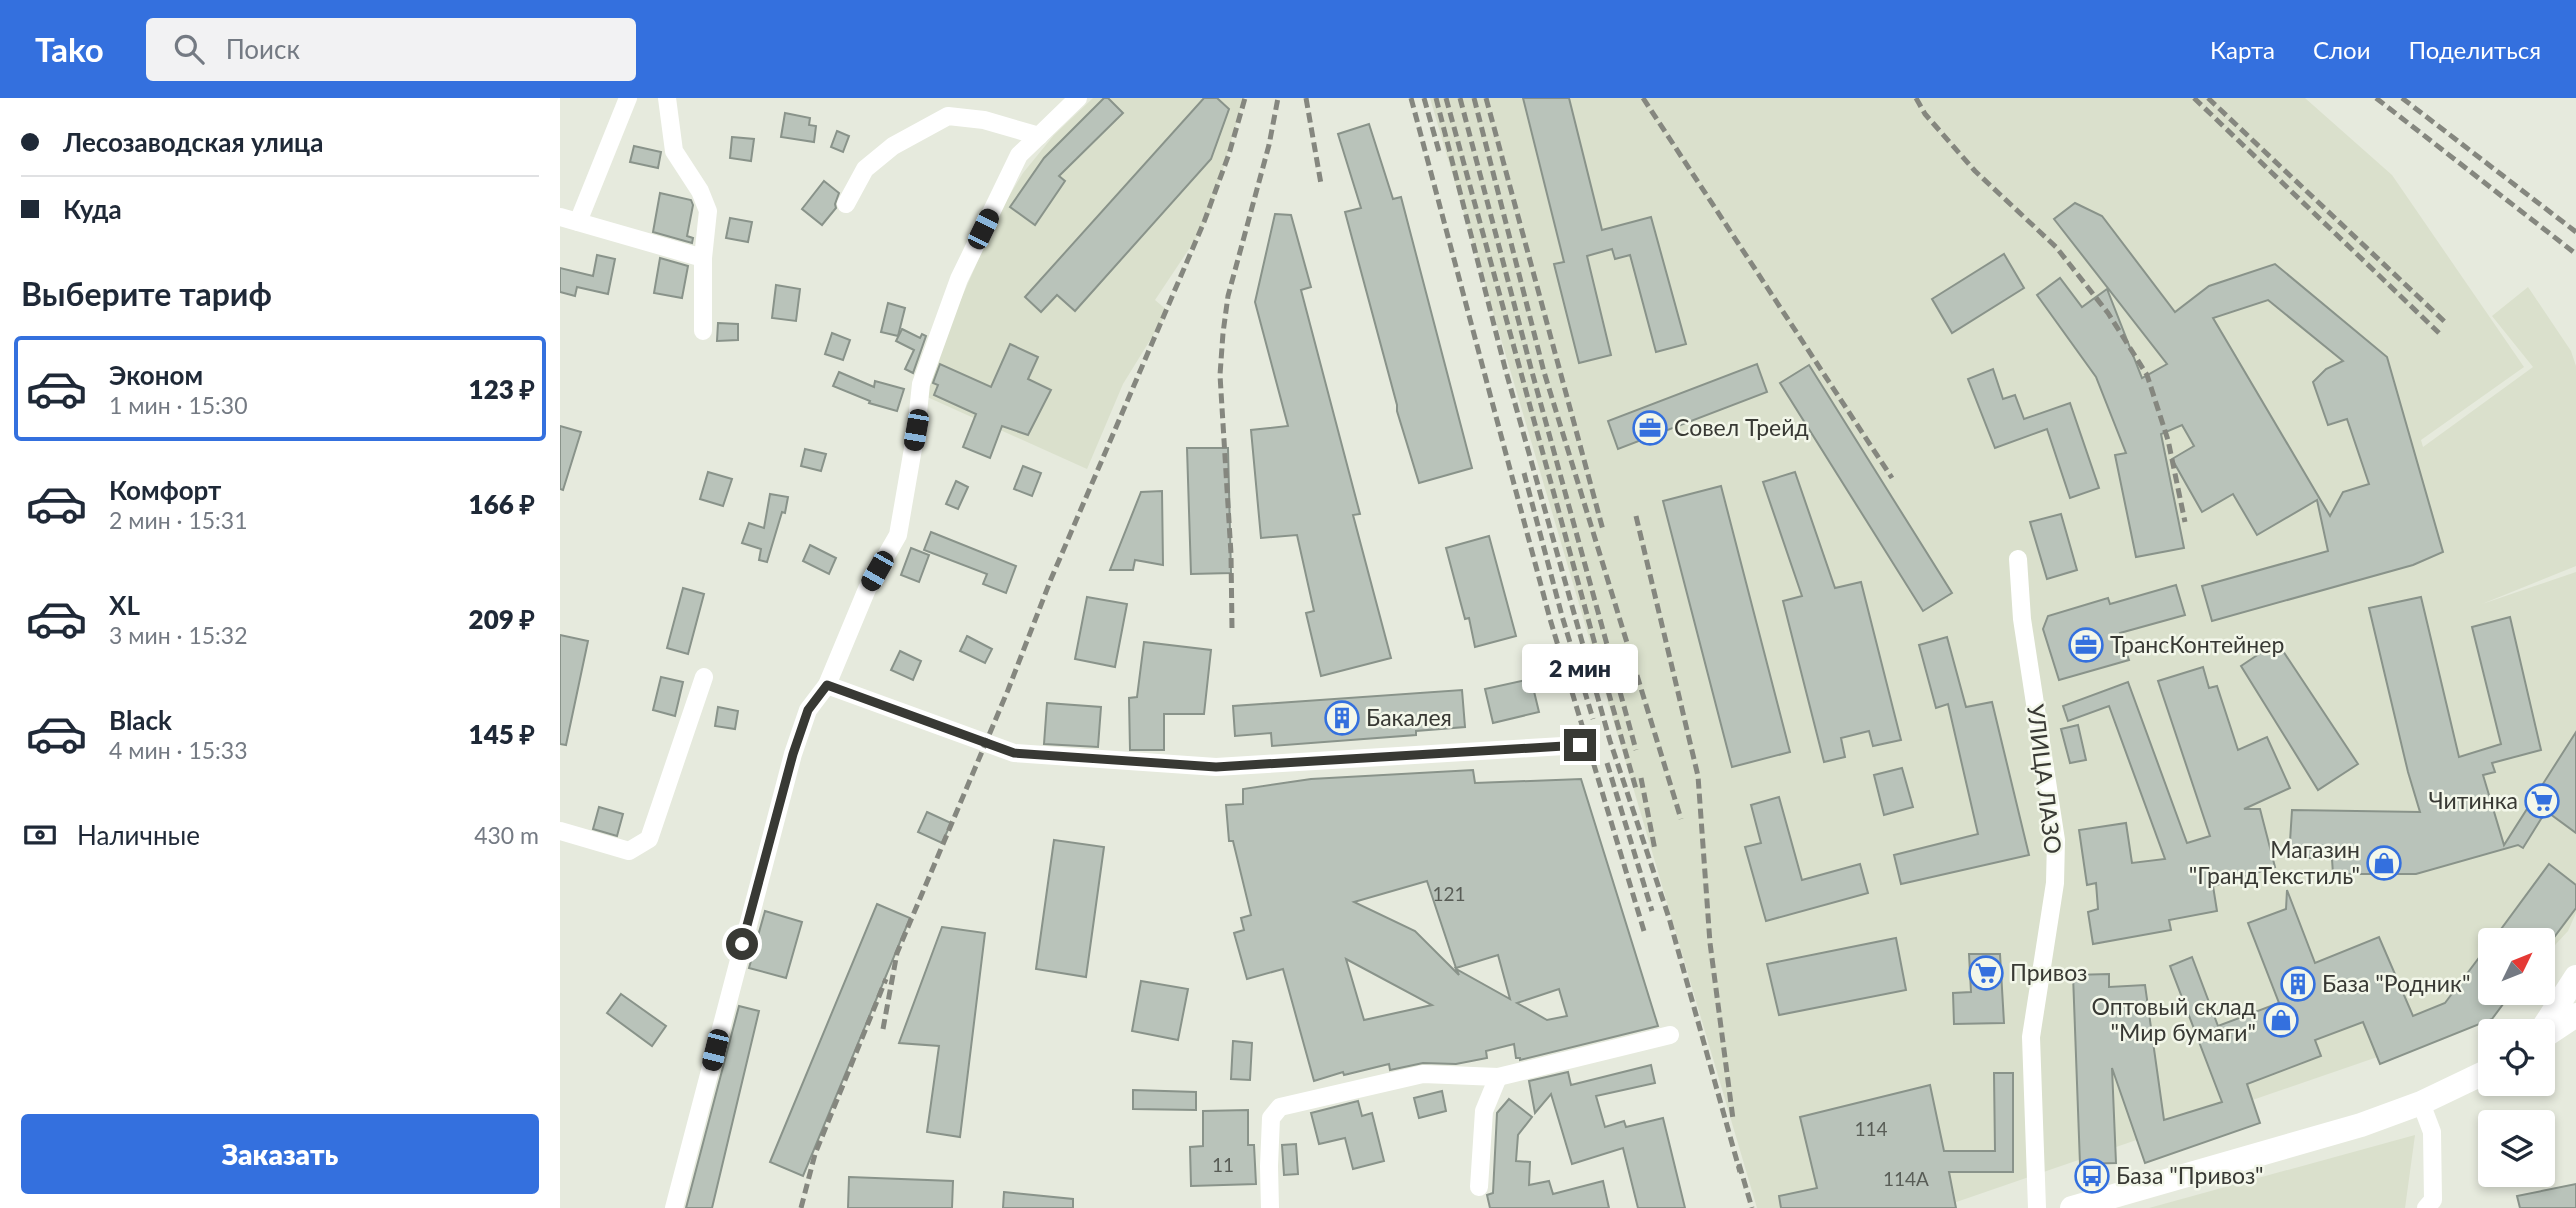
<!DOCTYPE html>
<html lang="ru">
<meta charset="utf-8">
<style>
:root{--surface:#fff;--page:#f2f2f3;--text:#1f2937;--muted:#747a83;--line:#e0e1e3;--accent:#3470de}
body{margin:0;font-family:Lato,sans-serif;background:var(--page);color:var(--text);height:100vh;display:flex;flex-direction:column;font-size:26px;white-space:nowrap}
*{box-sizing:border-box;margin:0}
p{font-size:23px;color:var(--muted)}
.icon{flex:none;width:38px;height:38px;fill:none;stroke:currentColor;stroke-width:2;stroke-linecap:round;stroke-linejoin:round}
.map{position:relative;flex:1;overflow:hidden}
.panel{display:flex;flex-direction:column;background:var(--surface);width:560px}
.panel>*{flex:none}
.hud{display:grid;align-content:center;height:154px;padding:0 21px;background:var(--surface)}
.needle{width:46px;rotate:47deg}
.buttons{position:absolute;left:1918px;top:830px;display:grid;gap:14px}
.buttons a{display:grid;place-items:center;width:77px;height:77px;border-radius:7px;background:var(--surface);box-shadow:0 4px 10px #0003;font-size:35px}
.end{position:absolute;width:32px;height:32px;margin:-16px;border:9px solid #383934;background:#fff;box-shadow:0 0 0 4px #fff}
.from{border-radius:50%}
.bubble{position:absolute;height:49px;border-radius:7px;background:var(--surface);box-shadow:0 4px 10px #0003;font-size:23px;font-weight:800;line-height:49px;text-align:center}
.car{position:absolute;width:21px;height:42px;margin:-21px -10px;border-radius:9px;box-shadow:0 0 5px 2px #0007;background:linear-gradient(#222 24%,#8ab4d8 0 40%,#222 0 76%,#8ab4d8 0 86%,#222 0)}
.hud b{display:flex;align-items:center;gap:24px;height:66px;font-size:26px}
.hud b+b{border-top:2px solid var(--line)}
.hud i{width:18px;height:18px;background:var(--text)}
ul{padding:0;list-style:none}
li{display:flex;align-items:center;gap:21px;height:105px;margin:0 14px 10px;padding:0 7px;border:4px solid transparent;border-radius:7px}
li div{flex:1}
li b{display:block;font-size:26px}
li em{font-style:normal;font-weight:800}
li.active{border-color:var(--accent)}
li>.icon{width:63px;height:63px;stroke-width:1.5}
h2{padding:0 21px;font-size:32px;line-height:84px}
.pay{display:flex;align-items:center;gap:18px;height:77px;padding:0 21px;font-size:26px}
.pay p{margin-inline-start:auto}
.button{display:flex;gap:14px;margin-top:auto;padding:14px 21px}
.button a{flex:1;height:80px;border-radius:7px;background:var(--accent);color:#fff;font-size:28px;font-weight:800;line-height:80px;text-align:center}
header{display:flex;align-items:center;gap:42px;box-sizing:border-box;height:98px;padding:0 35px;background:var(--accent);color:#fff}
header strong{font-size:33px}
nav{display:flex;gap:38px;margin-inline-start:auto;font-size:24px}
.search{width:490px;height:63px;background:var(--page);display:flex;align-items:center;gap:18px;box-sizing:border-box;padding:0 24px;border-radius:7px;color:var(--muted);font-size:26px}
main{display:flex;flex:1;min-height:0}
.map>svg:first-child{display:block}
</style>
<header>
<strong>Tako</strong>
<div class="search"><svg class="icon" aria-label="search" viewBox="0 0 24 24"><circle cx="10" cy="10" r="6"/><path d="M15 15l6 6"/></svg>Поиск</div>
<nav><a>Карта</a><a>Слои</a><a>Поделиться</a></nav>
</header>
<main>
<section class="panel">
<div class="hud">
<b><i class="from"></i>Лесозаводская улица</b>
<b><i></i>Куда</b>
</div>
<h2>Выберите тариф</h2>
<ul>
<li class="active"><svg class="icon" aria-label="car" viewBox="0 0 24 24"><path d="M5 17H2v-5l4-1 3-4h7l3 4 3 1v5h-3M9 17h6M6 11h13"/><circle cx="7" cy="17" r="2"/><circle cx="17" cy="17" r="2"/></svg><div><b>Эконом</b><p>1 мин · 15:30</p></div><em>123 ₽</em></li>
<li><svg class="icon" aria-label="car" viewBox="0 0 24 24"><path d="M5 17H2v-5l4-1 3-4h7l3 4 3 1v5h-3M9 17h6M6 11h13"/><circle cx="7" cy="17" r="2"/><circle cx="17" cy="17" r="2"/></svg><div><b>Комфорт</b><p>2 мин · 15:31</p></div><em>166 ₽</em></li>
<li><svg class="icon" aria-label="car" viewBox="0 0 24 24"><path d="M5 17H2v-5l4-1 3-4h7l3 4 3 1v5h-3M9 17h6M6 11h13"/><circle cx="7" cy="17" r="2"/><circle cx="17" cy="17" r="2"/></svg><div><b>XL</b><p>3 мин · 15:32</p></div><em>209 ₽</em></li>
<li><svg class="icon" aria-label="car" viewBox="0 0 24 24"><path d="M5 17H2v-5l4-1 3-4h7l3 4 3 1v5h-3M9 17h6M6 11h13"/><circle cx="7" cy="17" r="2"/><circle cx="17" cy="17" r="2"/></svg><div><b>Black</b><p>4 мин · 15:33</p></div><em>145 ₽</em></li>
</ul>
<div class="pay"><svg class="icon" aria-label="cash" viewBox="0 0 24 24"><path d="M3 7h18v10H3z"/><circle cx="12" cy="12" r="2"/></svg>Наличные<p>430 m</p></div>
<div class="button"><a>Заказать</a></div>
</section>
<div class="map">
<svg width="2016" height="1110" viewBox="0 0 2016 1110">
<rect width="100%" height="100%" fill="#e6eadd"/>
<g fill="#dae0cc">
<polygon points="533,0 684,0 650,116 639,136 595,202 608,213 563,286 527,371 365,298 378,253 440,113 463,75 494,37"/>
<polygon points="870,0 1745,0 1832,77 1964,269 1861,342 1863,349 1973,269 1932,218 1968,189 2011,253 2016,268 2016,468 1922,506 2016,474 2016,815 2008,833 1983,860 1983,842 1930,842 1930,894 1922,923 1379,1110 1197,1110"/>
<polygon points="1855,1037 1845,1110 1589,1110"/>
</g>
<g fill="#b9c3ba" stroke="#89938a" stroke-width="2" fill-rule="evenodd">
<polygon points="544,0 548,0 563,15 499,78 505,83 475,127 450,109 484,60"/>
<polygon points="644,0 657,0 669,11 651,61 515,213 497,197 481,214 465,199"/>
<polygon points="963,0 1009,0 1042,132 1091,119 1126,246 1096,254 1070,157 1055,161 1052,151 1027,158 1051,257 1019,265 994,166 1004,164"/>
<polygon points="225,15 250,20 249,27 256,28 254,44 221,39"/>
<polygon points="809,26 833,101 841,99 912,370 859,385 837,313 837,307 785,114 801,110 778,36"/>
<polygon points="277,33 289,38 283,54 271,49"/>
<polygon points="172,39 194,41 191,63 170,60"/>
<polygon points="74,48 101,54 98,70 70,64"/>
<polygon points="264,83 279,95 275,106 276,110 262,127 242,111"/>
<polygon points="100,95 131,102 133,107 127,138 133,140 132,145 93,134"/>
<path d="M1515 105 1542 118 1615 214 1649 188 1715 166 1827 259 1883 454 1853 467 1652 523 1642 488 1768 453 1757 402 1697 437 1673 396 1642 414 1612 361 1634 348 1622 327 1601 336 1624 450 1576 459 1555 357 1566 355 1536 279 1477 197 1500 180 1522 209 1547 191 1582 280 1607 266 1494 121ZM1708 202 1783 263 1766 271 1753 284 1768 327 1787 321 1809 386 1783 394 1770 418 1653 220Z"/>
<polygon points="715,116 731,117 751,189 741,192 800,416 793,417 831,560 761,578 746,515 754,513 737,437 701,440 691,332 728,328 695,204"/>
<polygon points="170,120 192,124 188,144 166,140"/>
<polygon points="1444,156 1464,190 1392,235 1372,201"/>
<polygon points="37,157 55,161 48,196 17,189 15,198 0,194 0,170 33,178"/>
<polygon points="100,160 128,168 122,200 94,195"/>
<polygon points="216,187 240,191 236,223 212,220"/>
<polygon points="328,205 345,210 338,238 321,234"/>
<polygon points="158,225 178,226 178,242 157,243"/>
<polygon points="342,231 360,240 362,236 366,238 353,275 345,271 354,252 336,243"/>
<polygon points="272,235 290,242 283,262 265,256"/>
<polygon points="450,246 478,259 468,281 491,292 468,337 442,328 430,360 403,349 416,316 374,297 378,287 373,285 380,266 431,289"/>
<polygon points="1197,266 1207,294 1058,351 1048,323"/>
<polygon points="1249,267 1392,495 1363,513 1220,285"/>
<polygon points="1433,271 1443,301 1455,297 1464,321 1510,305 1539,390 1510,400 1487,331 1435,350 1408,281"/>
<polygon points="279,274 314,289 315,283 344,291 337,313 309,305 310,303 273,288"/>
<polygon points="0,328 21,334 3,392 0,391"/>
<polygon points="627,350 668,350 671,475 631,476"/>
<polygon points="245,351 266,356 261,373 241,368"/>
<polygon points="463,368 481,375 472,398 454,391"/>
<polygon points="148,374 172,381 163,408 140,401"/>
<polygon points="1235,374 1275,490 1301,484 1341,642 1313,648 1309,633 1281,640 1285,659 1264,664 1223,503 1242,498 1203,384"/>
<polygon points="396,383 408,389 398,411 386,406"/>
<polygon points="1161,388 1230,654 1172,669 1103,403"/>
<polygon points="602,393 603,467 575,462 573,472 550,472 581,394"/>
<polygon points="210,396 228,399 225,415 222,414 207,464 199,462 201,451 182,445 189,425 204,430"/>
<polygon points="1501,416 1517,472 1487,481 1470,424"/>
<polygon points="371,434 456,468 446,495 423,486 427,476 364,452"/>
<polygon points="929,438 956,538 915,549 909,520 905,521 886,450"/>
<polygon points="250,447 276,460 269,476 243,463"/>
<polygon points="351,450 369,457 359,484 341,477"/>
<polygon points="1616,487 1625,517 1560,535 1569,562 1499,582 1483,531 1488,518 1548,500 1550,506"/>
<polygon points="123,490 144,496 128,556 107,550"/>
<polygon points="527,499 567,506 555,569 515,561"/>
<polygon points="1861,499 1899,659 1941,646 1912,529 1950,519 1981,652 1932,665 1935,674 1923,677 1944,747 2016,634 2016,735 1986,713 1963,750 1958,747 1856,776 1773,776 1772,761 1729,759 1732,712 1860,714 1848,674 1809,510"/>
<polygon points="0,537 28,543 6,647 0,646"/>
<polygon points="407,538 432,551 425,565 400,553"/>
<polygon points="1387,539 1406,609 1432,604 1469,757 1341,786 1334,757 1418,736 1388,606 1376,610 1359,547"/>
<polygon points="584,544 651,552 644,616 604,616 604,652 570,652 569,600 577,599"/>
<polygon points="1717,544 1798,666 1758,692 1681,568"/>
<polygon points="340,553 361,563 353,582 331,572"/>
<polygon points="1643,569 1649,590 1657,588 1678,652 1707,639 1730,690 1684,711 1700,711 1715,769 1653,788 1657,813 1609,822 1611,832 1533,846 1528,814 1538,811 1536,785 1527,787 1519,732 1566,725 1572,765 1605,761 1549,608 1508,623 1503,608 1568,584 1627,745 1650,738 1598,583"/>
<polygon points="101,579 123,584 115,618 93,612"/>
<polygon points="971,581 979,614 933,625 925,591"/>
<polygon points="902,592 905,629 856,633 856,637 712,648 711,635 675,638 673,608"/>
<polygon points="487,605 541,609 538,649 484,646"/>
<polygon points="158,609 178,613 175,631 155,628"/>
<polygon points="1518,627 1526,662 1510,665 1501,631"/>
<polygon points="1342,670 1353,709 1324,717 1314,677"/>
<path d="M913 672 915 685 1021 681 1098 928 960 962V960H956L954 946 926 953 927 960 896 966 863 965 830 972 829 966 784 977 783 974 754 983 723 871 687 881 674 835 684 832 681 820 691 817 673 743H669L666 707 683 706V691L751 681ZM867 783 896 870 938 857 950 901 896 871 899 877 855 833 794 804ZM786 861 872 907 804 922ZM999 891 1007 918 987 922 957 905Z"/>
<polygon points="1219,699 1242,782 1300,766 1308,795 1206,823 1185,749 1201,745 1191,707"/>
<polygon points="39,709 63,716 57,738 33,731"/>
<polygon points="367,714 391,725 382,745 358,734"/>
<polygon points="494,742 544,749 526,879 476,871"/>
<polygon points="1989,766 2016,787 2016,810 1983,854 1983,842 1933,842"/>
<polygon points="1727,792 1755,865 1819,839 1853,918 1885,905 1930,845 1930,894 1952,894 1932,921 1820,966 1803,924 1755,942 1761,958 1687,986 1700,1025 1585,1065 1552,970 1556,1065 1520,1066 1513,877 1549,876 1549,889 1585,887 1604,1022 1662,1004 1610,868 1632,859 1658,928 1719,905 1688,825 1726,811"/>
<polygon points="317,806 350,820 243,1078 210,1064"/>
<polygon points="205,813 242,824 226,880 189,870"/>
<polygon points="382,829 425,835 400,1039 367,1034 379,948 339,945"/>
<polygon points="1336,840 1346,892 1219,917 1207,866"/>
<polygon points="1409,856 1440,856 1444,925 1394,926 1393,895 1411,894"/>
<polygon points="581,883 628,891 618,942 572,933"/>
<polygon points="61,896 106,928 92,948 47,915"/>
<polygon points="179,908 199,913 152,1110 126,1110"/>
<polygon points="673,943 692,945 690,982 671,981"/>
<polygon points="1091,967 1095,985 1036,998 1045,1029 1064,1023 1066,1029 1103,1020 1125,1110 1078,1110 1063,1050 1012,1066 991,996 975,1015 969,983 1008,974 1011,987"/>
<polygon points="1434,975 1453,975 1453,1074 1389,1074 1396,1110 1221,1110 1219,1098 1257,1090 1240,1019 1370,987 1384,1053 1435,1053"/>
<polygon points="573,992 636,994 636,1012 573,1011"/>
<polygon points="882,993 886,1013 859,1020 854,1000"/>
<polygon points="949,1001 972,1019 958,1037 956,1063 970,1064 969,1087 989,1083 993,1096 1043,1083 1049,1110 930,1110 927,1097 933,1095 937,1015"/>
<polygon points="798,1003 802,1018 812,1015 824,1063 793,1071 785,1040 759,1046 751,1015"/>
<polygon points="688,1012 688,1047 694,1047 696,1086 631,1088 630,1049 643,1048 643,1013"/>
<polygon points="736,1046 738,1076 724,1077 722,1047"/>
<polygon points="289,1079 393,1083 392,1110 288,1110"/>
<polygon points="2016,1086 2016,1110 1960,1110 1957,1098"/>
<polygon points="444,1094 513,1101 513,1110 443,1110"/>
</g>
<g fill="none" stroke-linecap="round" stroke-linejoin="round">
<g stroke="#fff" stroke-width="18">
<polyline points="107,0 114,53 140,93 148,113 143,160 143,233"/>
<polyline points="286,106 305,71 333,48 388,18 424,22 479,38"/>
<polyline points="0,119 143,160"/>
<polyline points="18,124 68,0"/>
<polyline points="1458,461 1462,521 1496,742 1495,785 1471,939 1477,1110"/>
<polyline points="267,587 454,655 656,669 1020,647"/>
<polyline points="0,733 69,753 89,741 144,579"/>
<polyline points="1861,1005 1872,1034 1873,1102 1866,1110"/>
<polyline points="919,1089 924,1013 938,979"/>
<polyline points="114,1110 233,656 248,612 267,587 307,491 338,437 356,333 361,286 399,181 459,57 518,0"/>
<polyline points="710,1110 709,1068 711,1020 720,1009 863,976 938,979 1110,937"/>
</g>
<g stroke="#fff" stroke-width="24">
<polyline points="1981,933 2016,879"/>
<polyline points="1983,939 2016,917"/>
<polyline points="1512,1110 1801,1027 1861,1005 1930,972"/>
</g>
<g stroke="#85877f" stroke-width="5" stroke-dasharray="10 5" stroke-linecap="butt">
<polyline points="746,0 761,86"/>
<polyline points="851,0 990,521 1084,833"/>
<polyline points="864,0 880,57"/>
<polyline points="876,0 945,270 1050,643 1109,820 1180,1074"/>
<polyline points="886,0 1039,561 1076,691"/>
<polyline points="900,0 972,274 1076,652"/>
<polyline points="914,0 984,274 1121,721"/>
<polyline points="926,0 1043,432"/>
<polyline points="1083,0 1332,380"/>
<polyline points="1356,0 1365,16 1415,73 1496,149 1548,215 1587,277 1608,342 1625,424"/>
<polyline points="1634,0 1879,235"/>
<polyline points="1648,0 1886,225"/>
<polyline points="1816,0 2016,156"/>
<polyline points="1842,0 2016,134"/>
<polyline points="964,375 1002,518 1033,621"/>
<polyline points="1076,418 1138,678 1150,845 1173,1021"/>
<polyline points="672,530 671,456 660,277 663,235 668,198 709,47 718,0"/>
<polyline points="1047,665 1092,813"/>
<polyline points="1081,680 1095,752"/>
<polyline points="323,931 337,855 448,592 491,481 644,124 669,56 685,0"/>
<polyline points="1179,1066 1192,1110"/>
<polyline points="241,1110 255,1056 326,881"/>
</g>
</g>
<g fill="none" stroke-linecap="round" stroke-linejoin="round">
<polyline stroke="#383934" stroke-width="9" points="182,846 233,656 248,612 267,587 454,655 656,669 1020,647"/>
</g>
<defs>
<symbol id="office-ring" viewBox="-11 -11 22 22"><circle r="9.5" fill="#f3f7ea" stroke="#3470de" stroke-width="1.5"/><path d="M-6-3h4V-5.5h4V-3h4V5H-6ZM-1-4.5V-3h2v-1.5ZM-6 0V1H6V0Z" fill="#3470de"/></symbol>
<symbol id="building-ring" viewBox="-11 -11 22 22"><circle r="9.5" fill="#f3f7ea" stroke="#3470de" stroke-width="1.5"/><path d="M-4-6H4V6H1V3H-1V6H-4ZM-2.5-4.3h1.7v1.8h-1.7ZM.8-4.3h1.7v1.8H.8ZM-2.5-1h1.7V.8h-1.7ZM.8-1h1.7V.8H.8Z" fill="#3470de"/></symbol>
<symbol id="supermarket-ring" viewBox="-11 -11 22 22"><circle r="9.5" fill="#f3f7ea" stroke="#3470de" stroke-width="1.5"/><path d="M-6-5.5h2.5l.6 2H6L4.5 2H-2.5L-4.4-4H-6ZM-1.5 3.2a1.3 1.3 0 1 0 .1 0ZM3 3.2a1.3 1.3 0 1 0 .1 0Z" fill="#3470de"/></symbol>
<symbol id="shop-ring" viewBox="-11 -11 22 22"><circle r="9.5" fill="#f3f7ea" stroke="#3470de" stroke-width="1.5"/><path d="M-5-2.5h2.3a2.7 3.5 0 0 1 5.4 0H5L5.5 6h-11ZM-1.5-2.5h3a1.5 2.3 0 0 0-3 0Z" fill="#3470de"/></symbol>
<symbol id="bus-ring" viewBox="-11 -11 22 22"><circle r="9.5" fill="#f3f7ea" stroke="#3470de" stroke-width="1.5"/><path d="M-5-6H5V4H4V6H2V4H-2V6H-4V4H-5ZM-3.5-4V0h7V-4ZM-3.5 1.2v1.5H-2V1.2ZM2 1.2v1.5H3.5V1.2Z" fill="#3470de"/></symbol>
</defs>
<g fill-rule="evenodd">
<use href="#office-ring" x="1071" y="311" width="38" height="38"/>
<use href="#office-ring" x="1507" y="528" width="38" height="38"/>
<use href="#building-ring" x="763" y="601" width="38" height="38"/>
<use href="#supermarket-ring" x="1963" y="684" width="38" height="38"/>
<use href="#shop-ring" x="1805" y="746" width="38" height="38"/>
<use href="#supermarket-ring" x="1407" y="856" width="38" height="38"/>
<use href="#building-ring" x="1719" y="867" width="38" height="38"/>
<use href="#shop-ring" x="1702" y="903" width="38" height="38"/>
<use href="#bus-ring" x="1513" y="1059" width="38" height="38"/>
</g>
<g text-anchor="middle" stroke-width="5" stroke-linejoin="round" paint-order="stroke">
<g font-size="19" fill="#585c56">
<text x="889" y="803">121</text>
<text x="1311" y="1038">114</text>
<text x="663" y="1074">11</text>
<text x="1346" y="1088">114А</text>
</g>
<g font-size="23" fill="#383934" stroke="#f3f7ea" text-anchor="start">
<text x="1114" y="338">Совел Трейд</text>
<text x="1550" y="555">ТрансКонтейнер</text>
<text x="806" y="628">Бакалея</text>
<text x="1958" y="711" text-anchor="end">Читинка</text>
<text x="1800" y="760" text-anchor="end">Магазин<tspan x="1800" dy="26">"ГрандТекстиль"</tspan></text>
<text x="1450" y="883">Привоз</text>
<text x="1762" y="894">База "Родник"</text>
<text x="1696" y="917" text-anchor="end">Оптовый склад<tspan x="1696" dy="26">"Мир бумаги"</tspan></text>
<text x="1556" y="1086">База "Привоз"</text>
</g>
<g font-size="23" fill="#383934" stroke="#f3f7ea">
<text transform="translate(1484 681) rotate(83)" y="8">УЛИЦА ЛАЗО</text>
</g>
</g>
</svg>
<div class="buttons">
<a><svg class="needle" viewBox="-14 -14 28 28"><path d="M0-13l5 13h-10z" fill="#e53935"/><path d="M0 13l5-13h-10z" fill="#747a83"/></svg></a>
<a><svg class="icon" aria-label="locate" viewBox="0 0 24 24"><circle cx="12" cy="12" r="6"/><path d="M12 2v4M12 18v4M2 12h4M18 12h4"/></svg></a>
<a><svg class="icon" aria-label="layers" viewBox="0 0 24 24"><path d="M12 4l9 5-9 5-9-5zM3 14l9 5 9-5"/></svg></a>
</div>
<i class="end from" style="left:182px;top:846px"></i>
<i class="end" style="left:1020px;top:647px"></i>
<div class="bubble" style="left:962px;top:546px;width:116px">2 мин</div>
<i class="car" style="left:423px;top:131px;rotate:26deg"></i>
<i class="car" style="left:356px;top:332px;rotate:190deg"></i>
<i class="car" style="left:317px;top:473px;rotate:210deg"></i>
<i class="car" style="left:155px;top:952px;rotate:194deg"></i>
</div>
</main>
